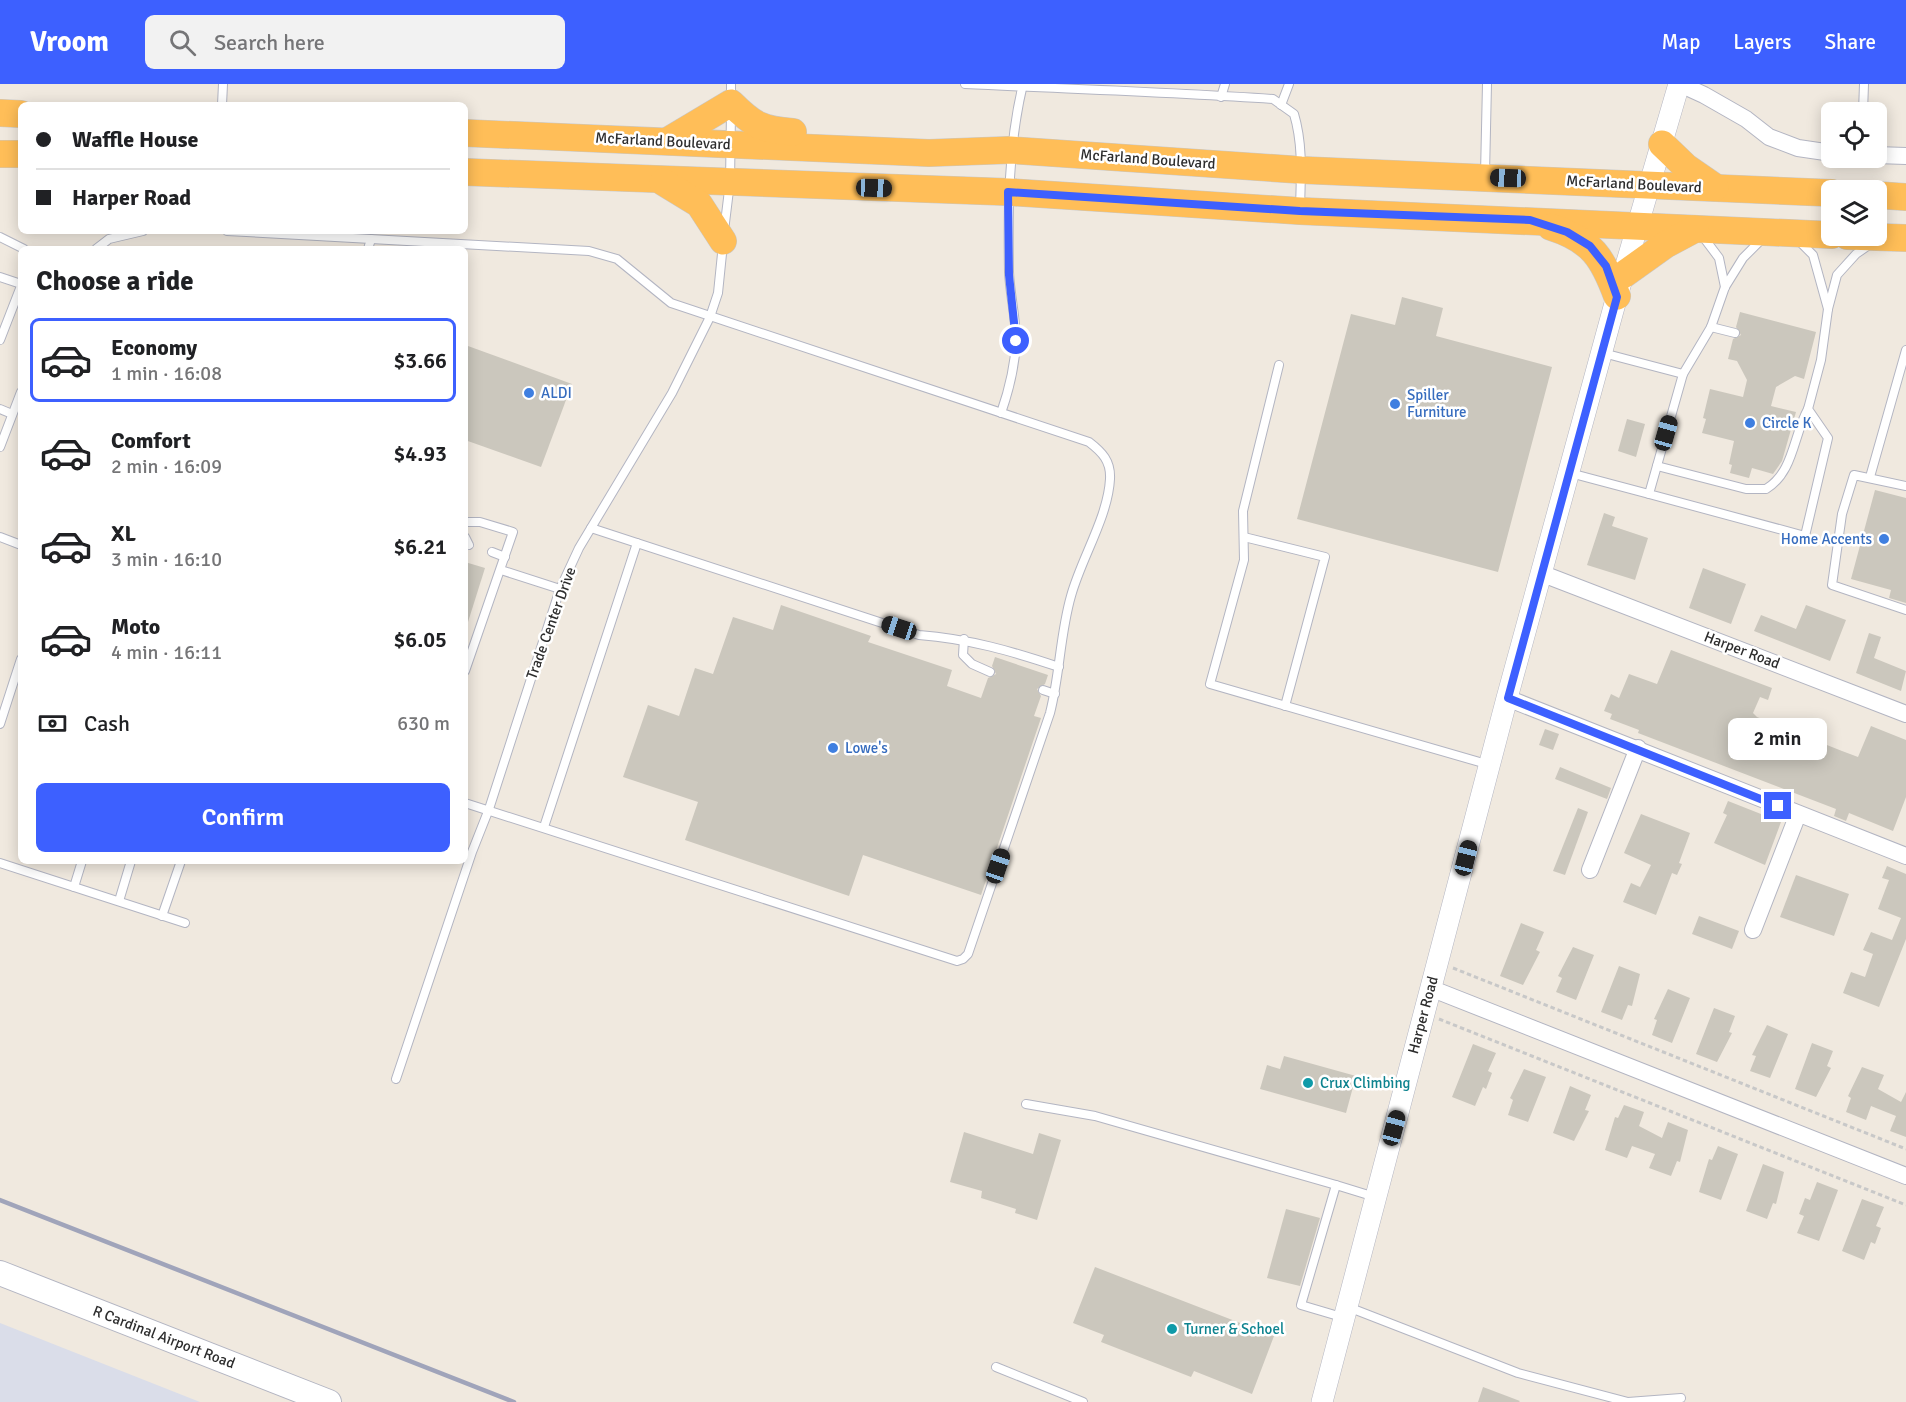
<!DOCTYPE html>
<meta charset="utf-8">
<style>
:root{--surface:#fff;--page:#f2f2f2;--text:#202124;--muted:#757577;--line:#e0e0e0;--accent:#3d60ff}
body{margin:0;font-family:Signika,sans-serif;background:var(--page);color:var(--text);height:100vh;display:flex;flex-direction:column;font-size:22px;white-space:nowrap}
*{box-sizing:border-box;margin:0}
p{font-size:20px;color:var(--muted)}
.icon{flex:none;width:33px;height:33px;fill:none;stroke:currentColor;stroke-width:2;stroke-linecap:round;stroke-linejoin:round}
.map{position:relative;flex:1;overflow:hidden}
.side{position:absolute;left:18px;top:162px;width:450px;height:618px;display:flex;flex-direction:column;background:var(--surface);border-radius:9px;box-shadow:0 3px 15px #0003}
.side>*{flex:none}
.guide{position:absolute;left:18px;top:18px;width:450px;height:132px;border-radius:9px;box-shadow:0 3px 15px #0003;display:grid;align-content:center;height:132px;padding:0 18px;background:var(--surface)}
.buttons{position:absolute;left:1821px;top:18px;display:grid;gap:12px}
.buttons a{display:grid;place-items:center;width:66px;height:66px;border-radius:9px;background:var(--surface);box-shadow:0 3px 15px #0003;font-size:30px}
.end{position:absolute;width:27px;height:27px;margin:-14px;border:8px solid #3d60ff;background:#fff;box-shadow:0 0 0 3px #fff}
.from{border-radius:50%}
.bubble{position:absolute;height:42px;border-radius:9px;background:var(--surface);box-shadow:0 3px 15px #0003;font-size:20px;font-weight:600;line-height:42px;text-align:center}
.car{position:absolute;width:18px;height:36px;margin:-18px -9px;border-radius:8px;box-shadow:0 0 4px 2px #0007;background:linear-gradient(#222 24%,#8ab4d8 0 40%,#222 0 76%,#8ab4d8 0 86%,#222 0)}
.guide b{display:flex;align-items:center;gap:21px;height:57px;font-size:22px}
.guide b+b{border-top:2px solid var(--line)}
.guide i{width:15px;height:15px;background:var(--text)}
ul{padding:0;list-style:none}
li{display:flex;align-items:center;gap:18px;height:84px;margin:0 12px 9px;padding:0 6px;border:3px solid transparent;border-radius:9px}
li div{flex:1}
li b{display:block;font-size:22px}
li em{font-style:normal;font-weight:600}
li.selected{border-color:var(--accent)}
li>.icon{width:54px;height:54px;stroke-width:1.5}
h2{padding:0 18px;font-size:27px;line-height:72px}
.pay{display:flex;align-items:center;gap:15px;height:66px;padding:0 18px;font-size:22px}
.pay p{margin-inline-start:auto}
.action{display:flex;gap:12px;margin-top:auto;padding:12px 18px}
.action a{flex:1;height:69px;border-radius:9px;background:var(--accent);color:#fff;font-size:24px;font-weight:600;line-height:69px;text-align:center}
header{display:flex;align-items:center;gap:36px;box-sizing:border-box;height:84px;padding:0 30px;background:var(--accent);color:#fff}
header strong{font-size:28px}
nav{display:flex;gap:33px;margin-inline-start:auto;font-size:21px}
.search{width:420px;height:54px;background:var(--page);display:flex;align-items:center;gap:15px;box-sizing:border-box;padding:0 21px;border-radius:9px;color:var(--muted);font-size:22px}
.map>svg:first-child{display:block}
</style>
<header>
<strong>Vroom</strong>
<div class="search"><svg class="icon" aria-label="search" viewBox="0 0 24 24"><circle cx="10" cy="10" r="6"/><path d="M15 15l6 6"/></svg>Search here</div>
<nav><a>Map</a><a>Layers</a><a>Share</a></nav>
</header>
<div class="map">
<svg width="1906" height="1318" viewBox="0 0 1906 1318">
<rect width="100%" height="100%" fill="#f0e9df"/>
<polygon fill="#dadde9" points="0,1239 200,1318 0,1318"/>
<g fill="#cbc7bd">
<polygon points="1402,213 1443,224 1436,252 1552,283 1498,488 1297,435 1351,230 1395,241"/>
<polygon points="1740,228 1816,248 1804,295 1795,292 1776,303 1771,322 1796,328 1782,377 1773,390 1752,384 1749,394 1730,389 1732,381 1729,380 1734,357 1702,349 1706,335 1703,334 1710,305 1743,313 1747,296 1737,277 1728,275 1733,255 1741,251 1736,243"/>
<polygon points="468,262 572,300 541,383 465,356 465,269"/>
<polygon points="1627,335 1645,340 1636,373 1618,367"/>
<polygon points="1875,406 1906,414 1906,519 1889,514 1891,506 1851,495"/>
<polygon points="1604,429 1615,433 1612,442 1648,454 1635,496 1587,481"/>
<polygon points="465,478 485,484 468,538 465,537"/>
<polygon points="1703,484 1746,500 1731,540 1689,524"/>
<polygon points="781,521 871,552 868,558 952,586 947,602 981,614 988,594 996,590 992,582 995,573 1048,591 1045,600 1037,605 1041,612 1034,632 1041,634 981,811 863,771 849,812 685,756 698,718 623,693 648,621 679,632 695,584 713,590 733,533 773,546"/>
<polygon points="1806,521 1846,536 1830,577 1754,547 1761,531 1796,545"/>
<polygon points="1869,549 1881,553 1874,574 1906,587 1901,607 1856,589"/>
<polygon points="1671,566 1772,604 1768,616 1760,613 1753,629 1757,633 1842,667 1858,673 1871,642 1906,656 1906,713 1893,747 1849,729 1846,737 1834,732 1836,725 1638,649 1639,646 1610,635 1612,630 1604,627 1611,610 1619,614 1629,590 1657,600"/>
<polygon points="1545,645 1559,650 1553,666 1539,661"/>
<polygon points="1560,683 1611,704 1607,715 1555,695"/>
<polygon points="1728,717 1781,738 1765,781 1714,759 1727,731 1723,729"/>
<polygon points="1578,724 1588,728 1565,791 1553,787"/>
<polygon points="1641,730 1690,749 1679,779 1682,780 1677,791 1672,789 1656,831 1623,818 1631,799 1640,803 1651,781 1624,769"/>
<polygon points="1887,782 1906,790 1906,855 1879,923 1843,909 1851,888 1865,893 1873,870 1863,866 1871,848 1892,856 1901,834 1878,825 1889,796 1882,794"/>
<polygon points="1796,791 1849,810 1834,852 1780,833"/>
<polygon points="1699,832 1739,847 1732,865 1692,850"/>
<polygon points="1521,839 1544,848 1536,866 1540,868 1523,901 1500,892"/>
<polygon points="1573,863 1594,871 1576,916 1556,908 1562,894 1558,892"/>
<polygon points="1619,882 1640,890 1632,922 1628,921 1622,936 1601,928"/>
<polygon points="1668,905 1690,914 1672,959 1652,951 1657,936 1654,935"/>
<polygon points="1714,924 1735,932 1729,948 1732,949 1717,978 1696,970"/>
<polygon points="1767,941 1788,950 1770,994 1750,987 1756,972 1752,971"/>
<polygon points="1812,959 1833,967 1827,982 1831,984 1816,1013 1795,1005"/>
<polygon points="1473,960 1496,969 1488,987 1492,989 1486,1005 1483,1003 1475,1022 1452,1013"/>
<polygon points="1284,972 1356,992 1346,1029 1260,1005 1267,981 1280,985"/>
<polygon points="1862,983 1884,991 1878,1005 1901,1018 1906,1008 1906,1053 1890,1047 1896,1032 1871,1022 1866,1036 1846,1028 1851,1014 1848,1012"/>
<polygon points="1524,985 1546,993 1528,1038 1508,1031 1513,1016 1510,1014"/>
<polygon points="1570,1002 1591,1011 1585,1026 1589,1027 1574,1057 1553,1049"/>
<polygon points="1624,1021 1644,1028 1639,1042 1662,1054 1668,1038 1688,1046 1680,1078 1677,1077 1671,1092 1649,1084 1655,1070 1632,1062 1627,1074 1605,1066 1615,1033 1618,1034"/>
<polygon points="964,1048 1033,1070 1039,1049 1061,1056 1037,1136 1015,1129 1016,1125 981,1114 982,1107 950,1098"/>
<polygon points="1718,1062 1738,1070 1721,1116 1699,1108 1709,1075 1712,1076"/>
<polygon points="1763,1080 1784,1088 1776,1120 1773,1119 1767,1135 1746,1127"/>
<polygon points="1817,1098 1838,1106 1819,1157 1797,1149 1804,1132 1799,1130 1805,1114 1810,1116"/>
<polygon points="1862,1115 1884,1123 1876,1142 1881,1144 1875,1160 1871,1158 1864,1176 1842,1167"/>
<polygon points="1286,1125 1320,1134 1300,1202 1267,1194"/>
<polygon points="1095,1183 1274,1252 1252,1310 1194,1287 1191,1293 1101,1258 1104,1251 1073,1239"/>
<polygon points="1483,1303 1520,1317 1519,1318 1478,1318"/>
</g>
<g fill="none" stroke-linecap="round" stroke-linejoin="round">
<defs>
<g id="service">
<polyline points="731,0 731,15"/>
<path d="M965 0C1068 5 1170 8 1273 15L1294 30C1303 60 1301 91 1300 123"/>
<polyline points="1221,13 1225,0"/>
<polyline points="222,21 223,0"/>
<polyline points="1281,21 1289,0"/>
<polyline points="1863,28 1864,0"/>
<polyline points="1485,90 1487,0"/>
<path d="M227 147 589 167 617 175 671 219 1089 358C1102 368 1111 377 1110 395 1108 433 1081 475 1071 512 1060 550 1060 590 1050 629L968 870 963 875 957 877 465 719"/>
<polyline points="724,147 730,98 731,28"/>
<polyline points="1701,150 1719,174 1725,203"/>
<polyline points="0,153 24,165"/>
<polyline points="1763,154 1743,174 1725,203 1711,243 1683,290 1649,410 1805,452 1828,354 1808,325 1821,276 1828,225 1837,191 1856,170 1869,161"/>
<polyline points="1798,156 1813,171 1828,225"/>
<polyline points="96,165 109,155 143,147"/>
<polyline points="368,165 371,155"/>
<polyline points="0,193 21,200"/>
<polyline points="1711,243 1735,249"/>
<polyline points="0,256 21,202"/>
<polyline points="1603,269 1683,290"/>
<polyline points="1279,281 1243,427 1244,476 1210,600 1490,681"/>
<polyline points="0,325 12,330"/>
<path d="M1001 329C1009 306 1015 282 1016 257 1016 234 1010 211 1009 188 1008 124 1008 63 1023 0"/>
<polyline points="0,363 21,308"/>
<path d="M1657 382 1746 405H1766C1794 388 1793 352 1808 325"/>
<polyline points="1570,389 1649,410"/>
<polyline points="1870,393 1906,266"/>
<polyline points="1906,402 1854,391 1842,430 1832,501 1906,526"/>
<polyline points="465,438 480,438 513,448 465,587"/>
<path d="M591 444 919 551C970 555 1011 567 1059 583"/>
<polyline points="0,453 21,461"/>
<polyline points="465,453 469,461"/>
<polyline points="1244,453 1325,473 1285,622"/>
<polyline points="492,468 505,473"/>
<polyline points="501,486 560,505"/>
<polyline points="964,555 963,571 972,580 990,588"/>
<polyline points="1043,606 1055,610"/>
<polyline points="0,640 21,575"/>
<polyline points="544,743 637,459"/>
<polyline points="0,779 74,803 82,777"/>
<polyline points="74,803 185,839"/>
<polyline points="119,817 131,777"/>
<polyline points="162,832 181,777"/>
<polyline points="396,995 472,768 489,725 560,505 579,464 672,309 710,233 718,209 723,160"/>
<polyline points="1026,1020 1095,1032 1336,1101"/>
<polyline points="1348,1223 1518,1289 1628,1318 1681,1314"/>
<polyline points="1345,1234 1301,1221 1336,1101 1375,1113"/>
<polyline points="996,1283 1083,1318"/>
</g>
<g id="minor">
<polyline points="1680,0 1704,11 1746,35 1769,53 1798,64 1832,69"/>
<polyline points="1876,71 1906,72"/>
<polyline points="1543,490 1906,630"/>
<polyline points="1507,614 1906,772"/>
<polyline points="1590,786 1638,664"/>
<polyline points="1753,846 1798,730"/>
<polyline points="1430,904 1906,1092"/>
</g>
<polyline id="tertiary" points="1322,1318 1507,614 1617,212 1679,0"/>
<polyline id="secondary" points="0,1189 329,1318"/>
<g id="trunk">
<polyline points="0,29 21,30"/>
<polyline points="465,49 929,69 1010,66 1301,86 1832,109"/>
<path d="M669 56 731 19C753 41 762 46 793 48"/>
<polyline points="1662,60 1686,83 1715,103"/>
<polyline points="0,70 21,70"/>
<polyline points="465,88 1008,108 1300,127 1832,151"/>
<polyline points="663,98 699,120 723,157"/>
<polyline points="1876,111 1906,113"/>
<path d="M1551 143C1592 156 1603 174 1617 212"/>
<polyline points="1847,152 1906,154"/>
<polyline points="1623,191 1665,161 1695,145"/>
</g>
</defs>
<use href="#service" stroke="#b3b5c2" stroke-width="10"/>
<use href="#minor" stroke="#b3b5c2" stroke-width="18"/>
<use href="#tertiary" stroke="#b3b5c2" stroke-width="22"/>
<use href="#secondary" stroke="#b3b5c2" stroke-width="26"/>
<use href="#trunk" stroke="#c8c8c8" stroke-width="28"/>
<g stroke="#c8c8c8" stroke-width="3" stroke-dasharray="4.5 3" stroke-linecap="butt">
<polyline points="1453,884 1906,1065"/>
<polyline points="1439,935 1906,1121"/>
</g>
<use href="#service" stroke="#fff" stroke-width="8"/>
<use href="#minor" stroke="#fff" stroke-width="16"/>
<use href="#tertiary" stroke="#fff" stroke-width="21"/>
<use href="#secondary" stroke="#fff" stroke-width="24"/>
<use href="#trunk" stroke="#ffbe58" stroke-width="27"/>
<polyline stroke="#a0a4ba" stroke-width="4.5" points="0,1116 514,1318"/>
</g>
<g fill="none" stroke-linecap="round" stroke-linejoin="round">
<polyline stroke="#3d60ff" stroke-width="8" points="1016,257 1009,191 1008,108 1300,127 1530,136 1567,148 1590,162 1606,182 1617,213 1508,614 1778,722"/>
</g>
<g fill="#3f7fe0" stroke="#fff" stroke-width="2">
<circle cx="529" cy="309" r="6"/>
<circle cx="1395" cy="320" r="6"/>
<circle cx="1750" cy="339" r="6"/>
<circle cx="1884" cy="455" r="6"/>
<circle cx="833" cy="664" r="6"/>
</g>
<g fill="#0f9aa8" stroke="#fff" stroke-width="2">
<circle cx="1308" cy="999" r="6"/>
<circle cx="1172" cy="1245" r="6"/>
</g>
<g text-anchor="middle" stroke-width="5" stroke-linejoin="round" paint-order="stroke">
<g font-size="15" fill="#2d2d2d" stroke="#fff">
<text transform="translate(663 57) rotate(3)" y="5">McFarland Boulevard</text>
<text transform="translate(1148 75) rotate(4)" y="5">McFarland Boulevard</text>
<text transform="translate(1634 100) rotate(3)" y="5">McFarland Boulevard</text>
<text transform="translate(551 539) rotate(-70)" y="5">Trade Center Drive</text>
<text transform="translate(1742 566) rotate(21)" y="5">Harper Road</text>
<text transform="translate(1423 931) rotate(-75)" y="5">Harper Road</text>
<text transform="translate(164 1253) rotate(21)" y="5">R Cardinal Airport Road</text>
</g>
<g font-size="15" fill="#366cbe" stroke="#fff" text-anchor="start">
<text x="541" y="314">ALDI</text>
<text x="1407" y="316">Spiller<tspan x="1407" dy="17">Furniture</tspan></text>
<text x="1762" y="344">Circle K</text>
<text x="1872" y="460" text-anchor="end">Home Accents</text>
<text x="845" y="669">Lowe's</text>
</g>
<g font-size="15" fill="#0d838f" stroke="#fff" text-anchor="start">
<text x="1320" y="1004">Crux Climbing</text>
<text x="1184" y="1250">Turner &amp; Schoel</text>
</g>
</g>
</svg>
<div class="buttons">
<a><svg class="icon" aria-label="locate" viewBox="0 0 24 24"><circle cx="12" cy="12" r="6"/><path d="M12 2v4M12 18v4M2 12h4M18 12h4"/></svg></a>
<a><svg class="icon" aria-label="layers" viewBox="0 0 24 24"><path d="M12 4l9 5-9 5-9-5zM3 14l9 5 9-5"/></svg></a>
</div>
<i class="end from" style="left:1016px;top:257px"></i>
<i class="end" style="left:1778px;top:722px"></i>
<div class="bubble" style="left:1728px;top:634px;width:99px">2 min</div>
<i class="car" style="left:1508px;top:94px;rotate:272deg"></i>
<i class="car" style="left:874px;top:104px;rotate:92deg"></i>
<i class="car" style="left:1666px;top:349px;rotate:16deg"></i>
<i class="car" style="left:899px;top:544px;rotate:288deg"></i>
<i class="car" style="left:1466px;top:774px;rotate:14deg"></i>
<i class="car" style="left:998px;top:782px;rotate:19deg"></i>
<i class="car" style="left:1394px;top:1044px;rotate:15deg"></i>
<div class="guide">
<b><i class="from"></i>Waffle House</b>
<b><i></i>Harper Road</b>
</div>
<section class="side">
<h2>Choose a ride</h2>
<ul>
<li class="selected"><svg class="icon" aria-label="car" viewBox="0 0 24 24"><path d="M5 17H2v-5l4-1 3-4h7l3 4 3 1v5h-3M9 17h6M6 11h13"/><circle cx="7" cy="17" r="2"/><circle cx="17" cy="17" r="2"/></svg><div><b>Economy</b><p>1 min · 16:08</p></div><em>$3.66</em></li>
<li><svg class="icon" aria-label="car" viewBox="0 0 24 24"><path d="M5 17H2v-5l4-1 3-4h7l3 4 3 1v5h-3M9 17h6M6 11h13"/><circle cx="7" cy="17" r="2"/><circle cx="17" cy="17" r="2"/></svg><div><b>Comfort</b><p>2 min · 16:09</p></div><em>$4.93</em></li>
<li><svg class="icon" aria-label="car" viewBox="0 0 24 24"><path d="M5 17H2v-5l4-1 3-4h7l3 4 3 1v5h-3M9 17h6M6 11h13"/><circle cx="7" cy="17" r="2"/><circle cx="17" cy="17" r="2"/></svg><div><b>XL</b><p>3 min · 16:10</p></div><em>$6.21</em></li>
<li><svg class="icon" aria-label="car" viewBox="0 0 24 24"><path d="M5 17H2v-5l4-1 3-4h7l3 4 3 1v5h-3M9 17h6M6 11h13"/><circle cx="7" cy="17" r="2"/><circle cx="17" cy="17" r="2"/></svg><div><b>Moto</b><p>4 min · 16:11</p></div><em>$6.05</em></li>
</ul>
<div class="pay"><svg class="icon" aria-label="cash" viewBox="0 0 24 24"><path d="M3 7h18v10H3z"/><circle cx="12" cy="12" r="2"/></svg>Cash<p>630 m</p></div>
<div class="action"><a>Confirm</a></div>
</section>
</div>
